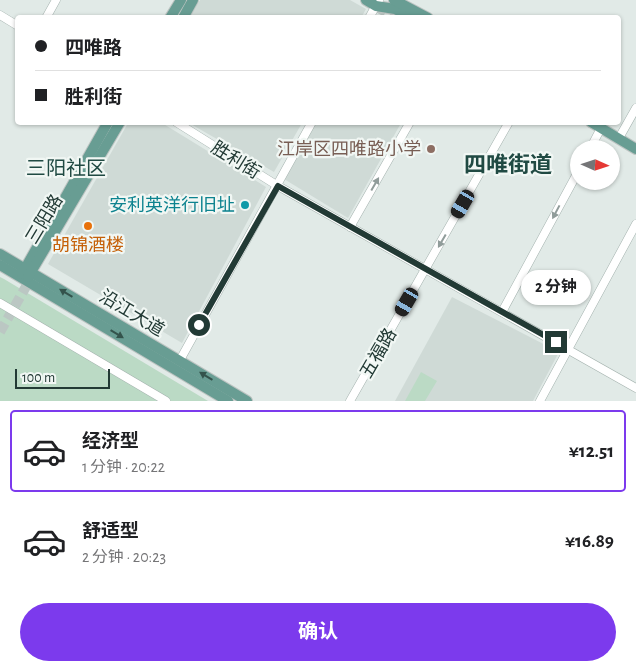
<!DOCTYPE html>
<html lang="zh">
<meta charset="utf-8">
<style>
:root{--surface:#fff;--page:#f6f6f6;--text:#202124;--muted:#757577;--line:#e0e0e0;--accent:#7c3aed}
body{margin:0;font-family:"Alegreya Sans","Noto Sans SC",sans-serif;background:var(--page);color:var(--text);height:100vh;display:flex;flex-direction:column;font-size:19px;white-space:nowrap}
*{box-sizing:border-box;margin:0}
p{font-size:16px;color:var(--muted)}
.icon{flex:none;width:28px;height:28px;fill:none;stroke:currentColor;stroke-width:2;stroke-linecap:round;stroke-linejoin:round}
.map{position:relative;height:401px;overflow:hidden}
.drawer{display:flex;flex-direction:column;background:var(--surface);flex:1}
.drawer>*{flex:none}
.top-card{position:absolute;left:15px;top:15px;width:606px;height:110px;border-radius:5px;box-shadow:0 1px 4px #0004;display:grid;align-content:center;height:110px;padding:0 20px;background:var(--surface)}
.needle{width:32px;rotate:93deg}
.fabs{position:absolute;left:570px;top:140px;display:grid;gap:10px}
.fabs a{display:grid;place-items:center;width:50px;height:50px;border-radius:50%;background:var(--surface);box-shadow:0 1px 4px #0004;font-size:25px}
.scale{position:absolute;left:15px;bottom:12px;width:95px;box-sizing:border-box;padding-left:5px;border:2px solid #223a35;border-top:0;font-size:14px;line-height:18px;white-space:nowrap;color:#223a35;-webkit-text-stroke:4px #f1f7f4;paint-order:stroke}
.end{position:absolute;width:22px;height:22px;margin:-11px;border:6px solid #223a35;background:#fff;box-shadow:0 0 0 2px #fff}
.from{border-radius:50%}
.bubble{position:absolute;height:35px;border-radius:18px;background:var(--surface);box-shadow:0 1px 4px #0004;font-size:16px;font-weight:700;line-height:35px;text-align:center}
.car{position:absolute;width:15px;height:30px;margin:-15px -8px;border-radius:6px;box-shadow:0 0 4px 1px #0007;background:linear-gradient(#222 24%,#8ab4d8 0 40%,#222 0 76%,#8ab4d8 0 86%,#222 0)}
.top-card b{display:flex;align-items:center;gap:18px;height:48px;font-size:19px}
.top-card b+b{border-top:1px solid var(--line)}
.top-card i{width:12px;height:12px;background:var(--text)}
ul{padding:9px 0 0;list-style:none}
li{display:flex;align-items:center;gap:15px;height:82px;margin:0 10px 8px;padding:0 10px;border:2px solid transparent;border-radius:5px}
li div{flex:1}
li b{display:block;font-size:19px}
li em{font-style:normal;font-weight:700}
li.current{border-color:var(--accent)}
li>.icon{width:45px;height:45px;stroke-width:1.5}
.action{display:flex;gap:10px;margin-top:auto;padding:10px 20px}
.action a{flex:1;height:58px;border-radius:30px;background:var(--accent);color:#fff;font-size:20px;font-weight:700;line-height:58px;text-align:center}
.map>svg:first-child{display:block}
</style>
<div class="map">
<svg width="636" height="401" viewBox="0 0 636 401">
<rect width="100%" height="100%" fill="#e1eae7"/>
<g fill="#cfdad6">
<polygon points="200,0 350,0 366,9 361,18 190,17"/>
<polygon points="128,123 162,123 266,187 182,343 48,264"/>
<polygon points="189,123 302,123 274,172"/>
<polygon points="316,123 401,123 348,218 284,179"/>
<polygon points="452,297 559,352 533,401 395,401"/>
</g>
<g fill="#bbdac5">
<polygon points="0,277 4,279 208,401 0,401"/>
<polygon points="421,372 437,381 425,401 405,401"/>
</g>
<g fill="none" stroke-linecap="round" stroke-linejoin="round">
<g stroke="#bbc7c3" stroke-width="10" stroke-dasharray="10 5" stroke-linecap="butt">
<polyline points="377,7 397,18"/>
<polyline points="0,332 32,276"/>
</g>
<defs>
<g id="minor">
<polyline points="0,15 18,26"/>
<polyline points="46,18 56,0"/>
<polyline points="369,18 379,0"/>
<polyline points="176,122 278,186 636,388"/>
<polyline points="619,138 636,108"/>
<polyline points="590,149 601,128"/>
<polyline points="350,227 410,122"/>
<polyline points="0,303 166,401"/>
<polyline points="502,312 579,170"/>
<polyline points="180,360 312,122"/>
<polyline points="350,401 509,122"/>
<polyline points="540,401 636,224"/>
</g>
<g id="major">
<polyline points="366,0 376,6 395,9 413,18"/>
<polyline points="394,0 428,18"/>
<polyline points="170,18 181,0"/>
<polyline points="183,18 193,0"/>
<polyline points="591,122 636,149"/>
<polyline points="0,254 247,401"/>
<polyline points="0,265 228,401"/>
<polyline points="22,274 108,122"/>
<polyline points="28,277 120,122"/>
</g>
</defs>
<use href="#minor" stroke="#a4b2ae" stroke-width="9"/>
<use href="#major" stroke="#bdc4c2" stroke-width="12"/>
<use href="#minor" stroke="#fff" stroke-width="8"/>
<use href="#major" stroke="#689d93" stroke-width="10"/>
</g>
<defs><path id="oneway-solid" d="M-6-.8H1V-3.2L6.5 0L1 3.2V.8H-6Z" transform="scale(1.25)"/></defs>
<g fill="#909c9a">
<use href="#oneway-solid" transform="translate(375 184) rotate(-60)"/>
<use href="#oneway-solid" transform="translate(556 212) rotate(118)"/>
<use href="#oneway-solid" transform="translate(442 241) rotate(120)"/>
</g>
<g fill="#34534c">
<use href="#oneway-solid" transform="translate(66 293) rotate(-149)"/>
<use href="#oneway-solid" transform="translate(117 334) rotate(31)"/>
<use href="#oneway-solid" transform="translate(206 376) rotate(-149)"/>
</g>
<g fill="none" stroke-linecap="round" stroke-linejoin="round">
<polyline stroke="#223a35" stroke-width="6" points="199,325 278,186 556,342"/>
</g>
<circle fill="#8d6e63" stroke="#f1f7f4" stroke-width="2" cx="431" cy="149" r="5"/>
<circle fill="#0f9aa8" stroke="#f1f7f4" stroke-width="2" cx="245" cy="205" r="5"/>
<circle fill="#e8710a" stroke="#f1f7f4" stroke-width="2" cx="88" cy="226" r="5"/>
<g text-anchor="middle" stroke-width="4.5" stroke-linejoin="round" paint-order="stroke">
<g font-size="18" fill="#785e54" stroke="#f1f7f4" text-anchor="end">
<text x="421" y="155">江岸区四唯路小学</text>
</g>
<g font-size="18" fill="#223a35" stroke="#f1f7f4">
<text transform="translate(236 160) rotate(32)" y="6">胜利街</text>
<text transform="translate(44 219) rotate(-59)" y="6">三阳路</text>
<text transform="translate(132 313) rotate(31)" y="6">沿江大道</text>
<text transform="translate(378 353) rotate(-60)" y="6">五福路</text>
</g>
<g font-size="18" fill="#0d838f" stroke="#f1f7f4" text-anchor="end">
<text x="235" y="211">安利英洋行旧址</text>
</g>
<g font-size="18" fill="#c56008" stroke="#f1f7f4">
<text x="88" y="251">胡锦酒楼</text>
</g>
<g font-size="20" fill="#204a43" stroke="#f1f7f4">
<text x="66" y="175">三阳社区</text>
</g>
<g font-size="22" font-weight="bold" fill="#204a43" stroke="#f1f7f4">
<text x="508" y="172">四唯街道</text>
</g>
</g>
</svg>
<div class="fabs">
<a><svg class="needle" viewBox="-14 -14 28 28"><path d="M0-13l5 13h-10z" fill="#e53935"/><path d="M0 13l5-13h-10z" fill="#757577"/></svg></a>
</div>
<div class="scale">100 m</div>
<i class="end from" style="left:199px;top:325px"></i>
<i class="end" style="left:556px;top:342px"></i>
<div class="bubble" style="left:521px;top:270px;width:70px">2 分钟</div>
<i class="car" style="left:463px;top:204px;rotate:210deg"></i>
<i class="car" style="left:407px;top:302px;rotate:210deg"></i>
<div class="top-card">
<b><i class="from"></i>四唯路</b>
<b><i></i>胜利街</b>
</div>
</div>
<section class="drawer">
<ul>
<li class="current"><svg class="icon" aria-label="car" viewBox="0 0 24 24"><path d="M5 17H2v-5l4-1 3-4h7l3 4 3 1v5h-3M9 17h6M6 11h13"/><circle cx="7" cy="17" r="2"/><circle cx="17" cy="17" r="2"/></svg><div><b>经济型</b><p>1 分钟 · 20:22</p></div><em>¥12.51</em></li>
<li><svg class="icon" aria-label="car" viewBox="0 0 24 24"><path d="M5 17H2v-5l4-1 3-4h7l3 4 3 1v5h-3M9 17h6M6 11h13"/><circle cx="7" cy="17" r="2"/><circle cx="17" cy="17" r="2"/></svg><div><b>舒适型</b><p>2 分钟 · 20:23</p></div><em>¥16.89</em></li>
</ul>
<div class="action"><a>确认</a></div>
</section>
